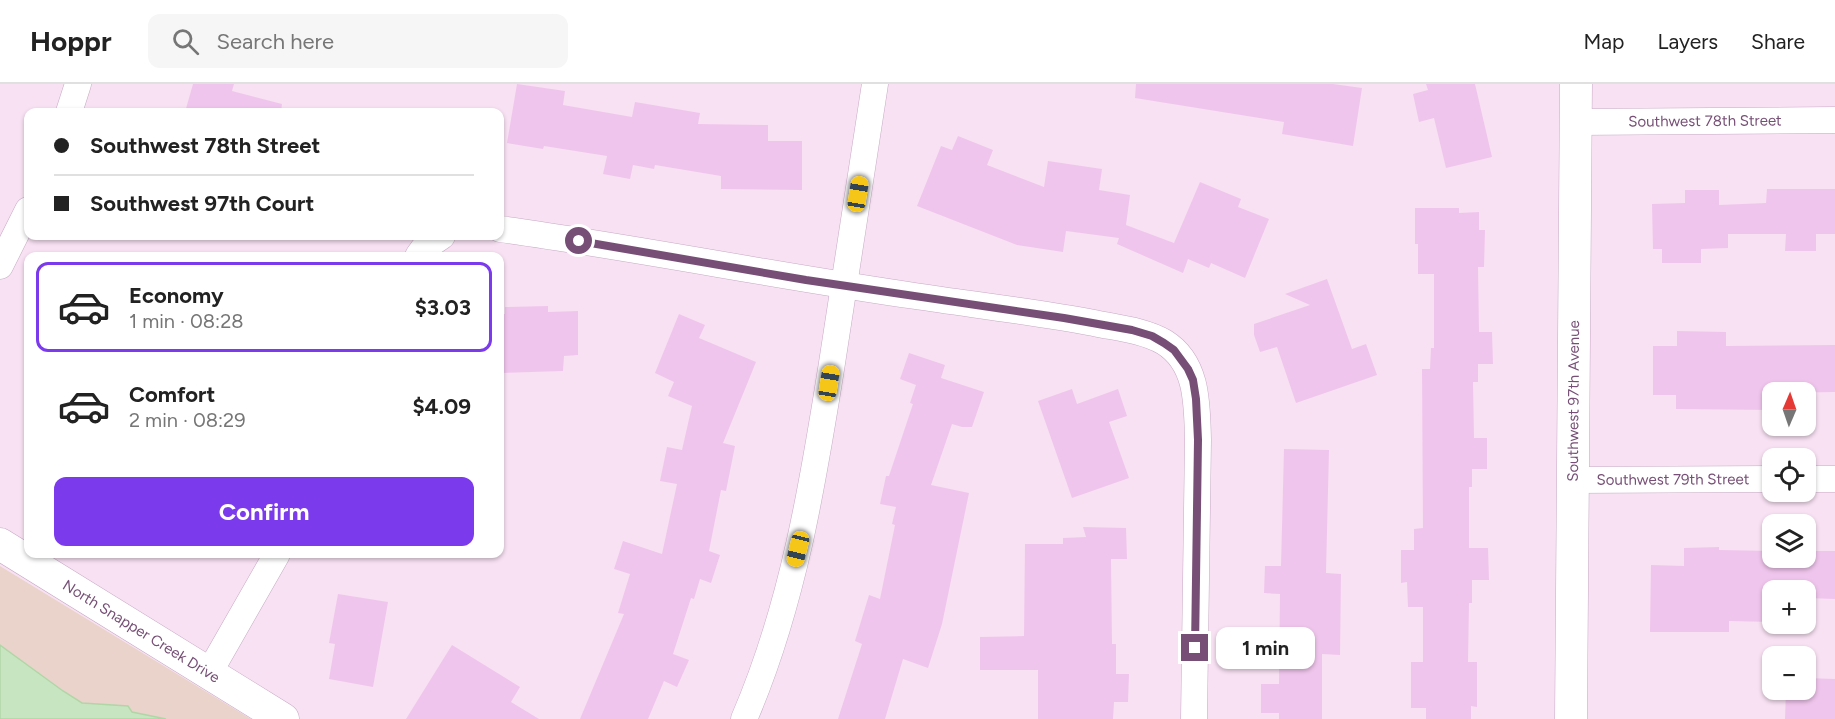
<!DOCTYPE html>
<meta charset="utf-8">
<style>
:root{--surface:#fff;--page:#f6f6f6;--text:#222;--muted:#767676;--line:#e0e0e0;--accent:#7c3aed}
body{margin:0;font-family:Figtree,sans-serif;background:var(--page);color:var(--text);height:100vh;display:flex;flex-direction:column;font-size:22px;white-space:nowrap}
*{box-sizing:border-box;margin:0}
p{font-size:20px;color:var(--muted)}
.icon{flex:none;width:33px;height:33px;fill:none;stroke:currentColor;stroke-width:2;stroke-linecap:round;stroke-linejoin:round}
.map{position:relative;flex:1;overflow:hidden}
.sheet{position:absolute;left:24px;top:168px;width:480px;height:306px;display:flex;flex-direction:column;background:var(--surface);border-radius:12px;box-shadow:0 2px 4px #0004}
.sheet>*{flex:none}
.banner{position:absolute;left:24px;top:24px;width:480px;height:132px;border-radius:12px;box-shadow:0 2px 4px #0004;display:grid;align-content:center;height:132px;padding:0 30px;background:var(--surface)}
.needle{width:39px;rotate:2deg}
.controls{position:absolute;left:1762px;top:298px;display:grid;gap:12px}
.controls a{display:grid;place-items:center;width:54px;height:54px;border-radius:12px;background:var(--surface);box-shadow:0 2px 4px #0004;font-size:30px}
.end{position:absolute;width:27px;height:27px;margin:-14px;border:8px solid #774f76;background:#fff;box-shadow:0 0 0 3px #fff}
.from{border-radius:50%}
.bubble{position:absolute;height:42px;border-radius:12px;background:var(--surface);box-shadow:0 2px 4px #0004;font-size:20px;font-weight:700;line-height:42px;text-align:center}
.car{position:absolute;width:18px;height:36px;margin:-18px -9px;border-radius:8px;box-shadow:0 0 4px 2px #0007;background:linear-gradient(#f5c518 24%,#345 0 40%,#f5c518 0 76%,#345 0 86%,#f5c518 0)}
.banner b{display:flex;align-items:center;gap:21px;height:57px;font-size:22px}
.banner b+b{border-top:2px solid var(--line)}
.banner i{width:15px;height:15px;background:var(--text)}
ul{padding:10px 0 0;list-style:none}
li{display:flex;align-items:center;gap:18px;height:90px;margin:0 12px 9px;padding:0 18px;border:3px solid transparent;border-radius:12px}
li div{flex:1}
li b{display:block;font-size:22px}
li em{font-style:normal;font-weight:700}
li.current{border-color:var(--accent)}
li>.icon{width:54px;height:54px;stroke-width:1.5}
.primary-button{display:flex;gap:12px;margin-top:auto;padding:12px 30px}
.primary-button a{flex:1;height:69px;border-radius:12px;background:var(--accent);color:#fff;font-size:24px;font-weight:700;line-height:69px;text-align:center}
header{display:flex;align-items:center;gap:36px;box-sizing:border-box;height:84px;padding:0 30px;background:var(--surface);border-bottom:2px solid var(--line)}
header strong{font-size:28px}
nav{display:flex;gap:33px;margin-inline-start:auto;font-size:21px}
.search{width:420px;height:54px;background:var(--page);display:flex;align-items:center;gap:15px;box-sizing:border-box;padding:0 21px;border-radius:12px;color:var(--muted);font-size:22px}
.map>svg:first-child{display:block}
</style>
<header>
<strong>Hoppr</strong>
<div class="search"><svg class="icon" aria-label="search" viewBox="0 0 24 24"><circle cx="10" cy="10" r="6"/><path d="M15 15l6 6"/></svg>Search here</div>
<nav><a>Map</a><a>Layers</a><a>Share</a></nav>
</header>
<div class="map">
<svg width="1835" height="635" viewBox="0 0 1835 635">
<rect width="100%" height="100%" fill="#fcecf7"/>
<path fill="#f8e1f3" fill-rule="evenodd" d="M0 0H1835V635H251L0 482ZM28 28H500V152H28ZM28 172H500V470H28ZM1773 309H1806V342H1773ZM1773 375H1806V408H1773ZM1773 441H1806V474H1773ZM1773 507H1806V540H1773ZM1773 573H1806V606H1773Z"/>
<polygon fill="#ead3ca" points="0,482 251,635 166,635 131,628 128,622 82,619 63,607 0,561"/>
<polygon fill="#c8e5c1" stroke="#b0d6a7" stroke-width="1.5" points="0,561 63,607 82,619 128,622 132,628 166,635 0,635"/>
<g fill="#f0c5ed">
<polygon points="193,0 234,0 232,7 282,20 281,28 185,28"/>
<polygon points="517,0 565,7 563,21 632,33 635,18 700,29 698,40 768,41 768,57 802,57 802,106 721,105 721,92 655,81 654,85 633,81 630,95 603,90 607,72 544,62 543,65 507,59"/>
<polygon points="1136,0 1333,0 1362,4 1353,62 1282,50 1284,38 1135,14"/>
<polygon points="1426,0 1475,0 1492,73 1446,84 1434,34 1419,38 1413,10 1428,6"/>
<polygon points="958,52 993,66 987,81 1044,103 1048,77 1102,85 1099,106 1130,111 1126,141 1174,159 1200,98 1241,115 1238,123 1269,135 1245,194 1211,179 1209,184 1188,175 1183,189 1117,160 1119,154 1066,147 1063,168 1017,161 917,122 941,62 952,66"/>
<polygon points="1767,105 1835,105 1835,150 1816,150 1816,167 1785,167 1786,150 1728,150 1728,164 1701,165 1701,179 1662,179 1662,165 1653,165 1652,120 1685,119 1685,106 1719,106 1719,121 1766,119"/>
<polygon points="1415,124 1459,124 1459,129 1479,128 1479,146 1485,146 1484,183 1478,183 1479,248 1492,248 1493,280 1478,280 1478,298 1473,298 1474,354 1487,354 1487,385 1472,385 1472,403 1469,403 1469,464 1488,464 1489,496 1472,496 1472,519 1469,519 1468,578 1477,578 1477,623 1471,622 1471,635 1426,635 1426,624 1411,624 1411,578 1423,578 1423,523 1408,523 1407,498 1401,499 1401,466 1414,466 1414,445 1423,444 1422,285 1430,285 1431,264 1434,264 1434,190 1418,190 1418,160 1415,160"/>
<polygon points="1327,195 1352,265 1366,260 1377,291 1296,319 1277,263 1260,268 1254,251 1254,240 1310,221 1285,210"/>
<polygon points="548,222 548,228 578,227 578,271 564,272 563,287 500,289 500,230 505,230 505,223"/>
<polygon points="679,230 705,241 699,254 756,278 723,359 735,362 726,407 721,406 709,467 720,471 711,499 700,495 694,515 691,514 673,570 689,576 677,603 664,597 648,635 580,635 624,530 618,529 630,490 614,485 623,457 662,470 677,400 660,397 667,363 682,366 692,322 668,312 674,298 655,289"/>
<polygon points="1677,247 1726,248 1726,262 1835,261 1835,308 1773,309 1773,326 1676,325 1676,311 1653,311 1653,262 1677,262"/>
<polygon points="909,269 945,281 941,294 984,308 972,343 962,343 952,340 931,401 969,409 942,540 928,584 903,575 885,635 838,635 862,560 855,557 869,511 880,515 895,441 892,440 896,423 880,420 886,392 889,392 913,320 910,319 916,301 900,295"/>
<polygon points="1072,305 1077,320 1118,305 1127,332 1109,338 1129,394 1072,414 1038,317"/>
<polygon points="1284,365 1329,366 1326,489 1341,490 1340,571 1322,570 1322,635 1279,635 1279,629 1261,629 1261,600 1279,600 1280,510 1264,509 1265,482 1281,482"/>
<polygon points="1083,443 1126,444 1127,475 1111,475 1112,560 1116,560 1116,590 1129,590 1128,618 1114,618 1113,635 1038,635 1038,586 980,586 980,553 1024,552 1025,460 1063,460 1063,454 1086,453"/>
<polygon points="1719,463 1719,466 1773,467 1773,474 1806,474 1806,467 1835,467 1835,515 1807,514 1806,538 1806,507 1773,507 1773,538 1729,537 1729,548 1650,548 1651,481 1684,482 1684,464"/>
<polygon points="338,510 388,518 373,603 329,595 335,560 329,559"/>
<polygon points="452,561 520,603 511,618 539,635 406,635"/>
<polygon points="1806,594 1835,595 1835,635 1785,635 1786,606 1806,606"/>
</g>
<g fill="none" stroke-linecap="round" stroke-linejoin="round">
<defs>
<g id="minor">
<polyline points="69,28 78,0"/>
<path id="s1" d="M1576 38 1835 36"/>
<path d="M500 145C638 164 776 192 915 212 975 221 1035 228 1094 239 1117 244 1143 246 1164 258 1198 279 1197 320 1198 356L1194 635"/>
<polyline points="418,172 423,165 442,152"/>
<polyline points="0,182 28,126"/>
<polyline points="1806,395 1835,395"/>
<path id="s2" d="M1573 396 1773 395"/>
<polyline points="209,589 277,470"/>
<path d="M744 635C793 522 813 399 832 279 846 186 861 93 875 0"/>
</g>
<g id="tertiary">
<path id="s3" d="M0 460 283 635"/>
<path id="s4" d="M1571 635 1576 0"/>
</g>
</defs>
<use href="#minor" stroke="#c7a9c4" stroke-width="27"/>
<use href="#tertiary" stroke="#c7a9c4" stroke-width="33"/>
<use href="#minor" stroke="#fff" stroke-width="26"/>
<use href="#tertiary" stroke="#fff" stroke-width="32"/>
</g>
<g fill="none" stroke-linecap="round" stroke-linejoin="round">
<polyline stroke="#774f76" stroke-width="8" points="579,157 806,196 1064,234 1132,246 1152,252 1164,259 1174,266 1188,285 1193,296 1196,315 1198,356 1195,564"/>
</g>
<g text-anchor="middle" stroke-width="4.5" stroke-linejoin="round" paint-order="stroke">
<g font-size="15" fill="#774f76" stroke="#fef3fb">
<text dy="5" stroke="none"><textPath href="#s1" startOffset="129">Southwest 78th Street</textPath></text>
<text dy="5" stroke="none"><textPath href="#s4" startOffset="318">Southwest 97th Avenue</textPath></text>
<text dy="5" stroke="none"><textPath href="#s2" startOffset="100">Southwest 79th Street</textPath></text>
<text dy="5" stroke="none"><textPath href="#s3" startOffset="166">North Snapper Creek Drive</textPath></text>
</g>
</g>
</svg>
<div class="controls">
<a><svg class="needle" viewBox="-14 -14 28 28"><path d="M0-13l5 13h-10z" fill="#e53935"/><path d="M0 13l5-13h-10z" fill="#767676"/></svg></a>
<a><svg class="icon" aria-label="locate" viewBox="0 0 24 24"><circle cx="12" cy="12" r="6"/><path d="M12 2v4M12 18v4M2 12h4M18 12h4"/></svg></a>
<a><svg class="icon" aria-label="layers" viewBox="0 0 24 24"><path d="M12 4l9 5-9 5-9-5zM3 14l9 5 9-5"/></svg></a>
<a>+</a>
<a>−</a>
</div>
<i class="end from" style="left:579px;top:157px"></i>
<i class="end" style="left:1195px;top:564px"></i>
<div class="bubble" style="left:1216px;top:543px;width:99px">1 min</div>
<i class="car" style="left:858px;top:110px;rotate:9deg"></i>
<i class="car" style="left:829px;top:299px;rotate:9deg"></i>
<i class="car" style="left:798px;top:465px;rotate:194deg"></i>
<div class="banner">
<b><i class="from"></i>Southwest 78th Street</b>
<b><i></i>Southwest 97th Court</b>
</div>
<section class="sheet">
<ul>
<li class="current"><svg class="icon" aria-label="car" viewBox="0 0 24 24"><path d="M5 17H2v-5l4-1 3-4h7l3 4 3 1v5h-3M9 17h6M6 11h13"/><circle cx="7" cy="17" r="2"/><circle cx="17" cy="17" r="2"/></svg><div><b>Economy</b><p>1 min · 08:28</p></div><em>$3.03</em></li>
<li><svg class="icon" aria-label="car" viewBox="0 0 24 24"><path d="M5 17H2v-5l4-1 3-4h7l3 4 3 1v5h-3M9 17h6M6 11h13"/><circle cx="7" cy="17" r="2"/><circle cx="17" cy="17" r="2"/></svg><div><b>Comfort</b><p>2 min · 08:29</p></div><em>$4.09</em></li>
</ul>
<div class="primary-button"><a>Confirm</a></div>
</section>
</div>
